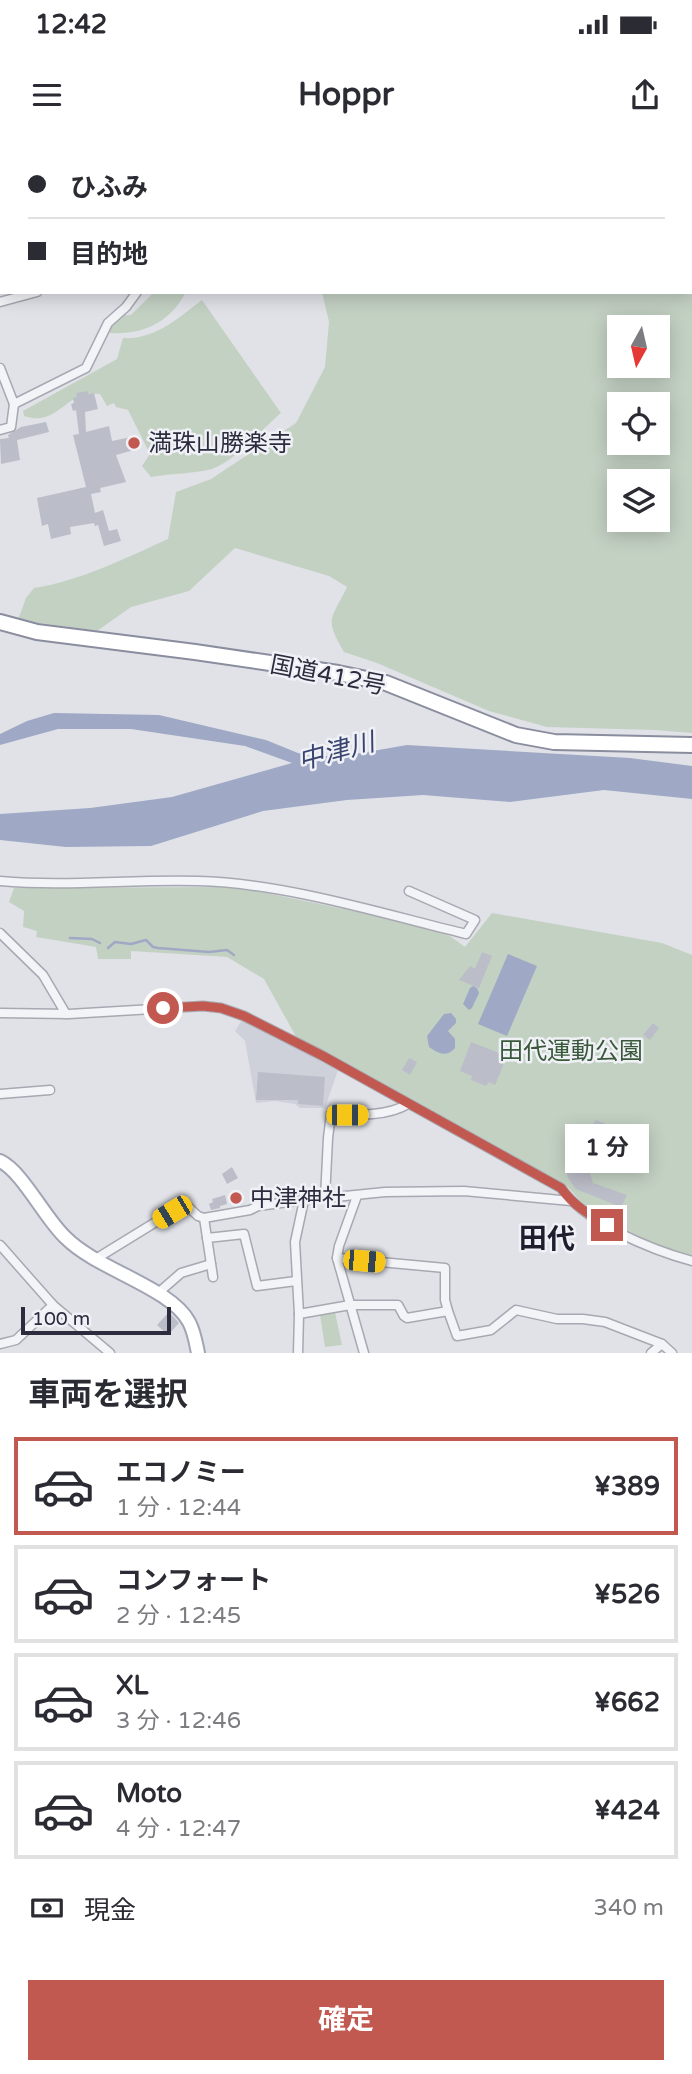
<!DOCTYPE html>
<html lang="ja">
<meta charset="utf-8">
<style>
:root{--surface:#fff;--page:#f2f2f3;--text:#2b2b33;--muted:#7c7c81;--line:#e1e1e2;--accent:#c25951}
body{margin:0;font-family:"Varela Round","Noto Sans JP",sans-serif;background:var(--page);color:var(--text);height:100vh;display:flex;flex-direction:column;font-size:26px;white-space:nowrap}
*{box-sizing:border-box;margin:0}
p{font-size:23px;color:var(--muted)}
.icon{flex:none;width:38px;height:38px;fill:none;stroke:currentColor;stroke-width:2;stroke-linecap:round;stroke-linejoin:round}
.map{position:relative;height:1213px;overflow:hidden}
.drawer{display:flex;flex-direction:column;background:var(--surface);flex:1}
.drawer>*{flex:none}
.guide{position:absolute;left:0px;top:0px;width:693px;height:154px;box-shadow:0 4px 18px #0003;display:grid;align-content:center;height:154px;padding:0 28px;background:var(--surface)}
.needle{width:46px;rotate:188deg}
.controls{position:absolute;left:607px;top:175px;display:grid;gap:14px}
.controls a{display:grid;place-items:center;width:63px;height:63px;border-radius:0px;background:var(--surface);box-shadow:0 4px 18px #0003;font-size:35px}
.scale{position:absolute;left:21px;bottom:18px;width:150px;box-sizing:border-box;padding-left:7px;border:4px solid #2b2d3e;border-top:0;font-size:19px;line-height:24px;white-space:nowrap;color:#2b2d3e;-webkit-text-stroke:5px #f0f1f6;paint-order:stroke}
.end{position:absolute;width:32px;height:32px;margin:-16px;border:9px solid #c25951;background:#fff;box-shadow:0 0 0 4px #fff}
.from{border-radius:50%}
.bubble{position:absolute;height:49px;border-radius:0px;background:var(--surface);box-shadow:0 4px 18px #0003;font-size:23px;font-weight:700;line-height:49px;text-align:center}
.car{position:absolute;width:21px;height:42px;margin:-21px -10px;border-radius:9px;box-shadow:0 0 5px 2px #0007;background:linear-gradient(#f5c518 24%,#345 0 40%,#f5c518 0 76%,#345 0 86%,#f5c518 0)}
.guide b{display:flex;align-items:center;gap:24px;height:66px;font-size:26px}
.guide b+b{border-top:2px solid var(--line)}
.guide i{width:18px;height:18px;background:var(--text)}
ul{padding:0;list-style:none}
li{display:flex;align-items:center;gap:21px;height:98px;margin:0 14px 10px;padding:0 14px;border:4px solid var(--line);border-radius:0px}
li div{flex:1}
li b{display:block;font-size:26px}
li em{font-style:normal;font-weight:700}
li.active{border-color:var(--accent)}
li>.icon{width:63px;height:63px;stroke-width:1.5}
h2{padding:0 28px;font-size:32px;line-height:84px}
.pay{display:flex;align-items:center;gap:18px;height:77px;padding:0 28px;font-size:26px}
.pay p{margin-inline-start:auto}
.primary-button{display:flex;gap:14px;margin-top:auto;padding:14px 28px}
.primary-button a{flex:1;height:80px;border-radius:0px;background:var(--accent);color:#fff;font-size:28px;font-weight:700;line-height:80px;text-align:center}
.status{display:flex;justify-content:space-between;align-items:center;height:49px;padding:0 35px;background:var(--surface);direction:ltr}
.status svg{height:19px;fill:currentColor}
header{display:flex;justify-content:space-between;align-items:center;height:91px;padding:0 28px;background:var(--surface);font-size:32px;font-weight:700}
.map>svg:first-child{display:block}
</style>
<div class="status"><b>12:42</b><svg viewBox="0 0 49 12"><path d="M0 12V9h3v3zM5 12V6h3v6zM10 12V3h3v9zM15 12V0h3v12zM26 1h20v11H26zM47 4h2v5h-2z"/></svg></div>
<header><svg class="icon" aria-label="menu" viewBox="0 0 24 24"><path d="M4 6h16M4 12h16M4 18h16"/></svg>Hoppr<svg class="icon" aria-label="share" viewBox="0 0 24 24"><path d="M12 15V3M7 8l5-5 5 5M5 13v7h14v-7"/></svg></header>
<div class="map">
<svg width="692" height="1213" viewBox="0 0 692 1213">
<rect width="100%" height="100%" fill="#e1e2e8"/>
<polygon fill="#cfd1da" points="242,880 338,930 325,968 300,968 295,964 275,961 256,963 245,901 235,891"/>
<g fill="#c3d1c3" fill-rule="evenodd">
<path d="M195 0H692V593L655 590 547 587 489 571 377 523 344 512C324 478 331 480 347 447L329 436 235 408 189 451 131 467 97 491 18 480 26 458 34 448C80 441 126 418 168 399L176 352 211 339 296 283 325 227 329 182 322 152H691V2H195ZM620 187H658V226H620ZM620 264H658V303H620ZM620 341H658V380H620Z"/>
<path d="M154 152H186C170 182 144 195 110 193L108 185 116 176 131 175Z"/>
<path d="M202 160 281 273C262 289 235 321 212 329 199 333 167 334 151 337L142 326 150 314 128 270 116 267 114 263 107 266 100 254C66 248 59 288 24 276L23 271 117 219 123 198C155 200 178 178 202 160Z"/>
<polygon points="216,747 251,750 383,777 450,796 465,807 492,773 662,803 692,815 692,1116 658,1106 588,1070 568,1047 306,902 299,902 264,839 227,817 131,811 131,819 98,819 96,807 36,797 37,791 23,787 24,771 9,762 14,748"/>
<polygon points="335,1172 342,1205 325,1207 320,1175"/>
</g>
<g fill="#9fa9c5">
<polygon points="54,573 159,575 266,600 298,613 316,617 361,613 407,605 630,618 692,626 692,659 604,650 510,662 423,655 347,660 263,671 151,706 66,707 0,700 0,674 90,668 172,657 292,623 245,606 131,589 58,589 0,605 0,594 27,581"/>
<polygon points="508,814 537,826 507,896 478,884"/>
<polygon points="473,846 477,848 479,853 472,868 469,870 463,864 470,848"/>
<path d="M451 873 456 879V883L448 891 455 899V908C446 918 438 913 429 907L427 896 444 874Z"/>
</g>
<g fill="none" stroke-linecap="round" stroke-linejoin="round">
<g stroke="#9fa9c5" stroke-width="2.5">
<polyline points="12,2 14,0"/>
<polyline points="0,13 2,13"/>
<polyline points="70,798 92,799 100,803"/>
<polyline points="108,808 115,802 131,804 146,800 153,807 158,808 209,812 227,810 234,815"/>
</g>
</g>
<g fill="#bbbdc8">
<polygon points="87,251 88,254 94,253 98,269 85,272 86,292 109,286 112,301 131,297 134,310 116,315 126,342 100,348 101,352 91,354 95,373 103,370 109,391 117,389 121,401 104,406 98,385 95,386 94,383 70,387 71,394 51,399 48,384 42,386 37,358 86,347 73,295 79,294 76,270 73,271 71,264 74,263 73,258 77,257 76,253"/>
<polygon points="46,282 49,292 17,300 20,320 1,324 0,299 9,298 8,295 21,287"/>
<polygon points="482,812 492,816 479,848 459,840 470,826 475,829"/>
<polygon points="653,883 659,888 650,900 643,895"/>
<polygon points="471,902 507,916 495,945 489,942 486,946 471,940 472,936 460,931"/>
<polygon points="409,918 417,922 410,935 402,930"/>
<polygon points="258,932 325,937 323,966 298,964 298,960 256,960"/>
<polygon points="596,980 606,984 584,1015 593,1043 627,1055 621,1067 576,1049 568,1038 566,1030 571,1013"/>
<polygon points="232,1027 238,1038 227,1044 222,1034"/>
<polygon points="225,1055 227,1064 220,1066 220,1068 211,1070 209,1064 213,1062 212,1059"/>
<polygon points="169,1172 179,1183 168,1195 157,1185"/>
</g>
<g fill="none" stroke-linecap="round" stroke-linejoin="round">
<defs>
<g id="minor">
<polyline points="177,0 177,2"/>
<polyline points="138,2 139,0"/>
<polyline points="0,162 37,152"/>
<polyline points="0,228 14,264 11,287 0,290"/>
<polyline points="14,264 86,228 108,183 126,167 137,152"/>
<path d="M0 741C66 747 132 739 198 741 284 743 383 774 466 794L475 780 409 751"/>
<polyline points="0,793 43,835 66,874"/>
<path d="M0 873 69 874 203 866 221 868 244 876 323 916 561 1048C585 1083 652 1110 692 1121"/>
<polyline points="0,954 50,950"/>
<path d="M408 964C386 977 356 975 331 974L328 998 325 1058 385 1052 464 1051 571 1061"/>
<polyline points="357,1056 339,1106 337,1118 364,1213"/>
<polyline points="204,1078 250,1070 258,1066 304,1060"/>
<polyline points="207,1098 244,1094 257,1146 296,1141"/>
<polyline points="0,1105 53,1165 110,1213"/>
<polyline points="94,1120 185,1064 198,1076 204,1078 213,1137"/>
<polyline points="157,1154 181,1133 211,1124"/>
<polyline points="448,1171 457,1196 491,1190 516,1170 557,1179 583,1179 605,1182 662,1204 672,1213"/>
<polyline points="299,1174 350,1165 398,1165 404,1176 407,1178 448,1171 445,1160 445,1128 337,1118"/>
<polyline points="0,1204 16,1200 53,1165"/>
<polyline points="298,1213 299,1174 295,1102 304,1060 325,1058"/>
<polyline points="651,1213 662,1204"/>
</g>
<path id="primary" d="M0 1021C23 1032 45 1079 66 1098 98 1130 170 1147 189 1182 194 1191 196 1203 198 1213"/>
<polyline id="trunk" points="0,482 37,492 195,512 338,533 386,543 516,595 554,602 692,605"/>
</defs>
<use href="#minor" stroke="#a7a8b2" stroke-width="11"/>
<use href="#primary" stroke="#a1a4b3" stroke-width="16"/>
<use href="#trunk" stroke="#898d9e" stroke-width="18"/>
<use href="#minor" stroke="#f3f4f7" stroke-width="8"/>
<use href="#primary" stroke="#fff" stroke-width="12"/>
<use href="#trunk" stroke="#fff" stroke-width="14"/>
</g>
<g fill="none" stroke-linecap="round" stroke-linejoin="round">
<path stroke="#c25951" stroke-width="9" d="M163 868 203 866 221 868 244 876 323 916 561 1048C574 1066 588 1074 607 1085"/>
</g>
<g fill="#c25951" stroke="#f0f1f6" stroke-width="2.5">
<circle cx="134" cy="303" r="7"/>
<circle cx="236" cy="1058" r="7"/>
</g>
<g text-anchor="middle" stroke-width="5" stroke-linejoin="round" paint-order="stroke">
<g font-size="24" fill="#2b2d3e" stroke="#f0f1f6" text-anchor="start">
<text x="148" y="311">満珠山勝楽寺</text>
<text x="250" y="1066">中津神社</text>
</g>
<g font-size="24" fill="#2b2d3e" stroke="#f0f1f6">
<text transform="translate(328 535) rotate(11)" y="8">国道412号</text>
</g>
<g font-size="24" fill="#39593a" stroke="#f0f1f6">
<text x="571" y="919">田代運動公園</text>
</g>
<g font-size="26" font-style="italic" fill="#38446f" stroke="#f0f1f6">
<text transform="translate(336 611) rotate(-15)" y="9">中津川</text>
</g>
<g font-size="28" font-weight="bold" fill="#1d1f2f" stroke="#f0f1f6">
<text x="547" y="1108">田代</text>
</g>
</g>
</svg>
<div class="controls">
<a><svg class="needle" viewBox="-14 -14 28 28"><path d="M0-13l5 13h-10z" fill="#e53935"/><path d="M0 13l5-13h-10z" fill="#7c7c81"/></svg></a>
<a><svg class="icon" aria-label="locate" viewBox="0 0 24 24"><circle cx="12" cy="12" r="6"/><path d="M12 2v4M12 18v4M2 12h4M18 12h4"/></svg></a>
<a><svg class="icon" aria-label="layers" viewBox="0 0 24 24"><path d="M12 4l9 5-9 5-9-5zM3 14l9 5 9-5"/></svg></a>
</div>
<div class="scale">100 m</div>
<i class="end from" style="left:163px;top:868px"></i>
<i class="end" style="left:607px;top:1085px"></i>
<div class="bubble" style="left:565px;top:984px;width:84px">1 分</div>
<i class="car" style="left:347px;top:975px;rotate:90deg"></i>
<i class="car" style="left:172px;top:1072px;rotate:239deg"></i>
<i class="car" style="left:364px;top:1121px;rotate:95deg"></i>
<div class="guide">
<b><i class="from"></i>ひふみ</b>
<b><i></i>目的地</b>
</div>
</div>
<section class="drawer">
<h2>車両を選択</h2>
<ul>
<li class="active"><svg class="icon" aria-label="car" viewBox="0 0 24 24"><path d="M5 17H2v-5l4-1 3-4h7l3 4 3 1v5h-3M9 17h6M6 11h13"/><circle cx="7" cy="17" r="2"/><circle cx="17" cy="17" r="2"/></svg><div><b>エコノミー</b><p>1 分 · 12:44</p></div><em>¥389</em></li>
<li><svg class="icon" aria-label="car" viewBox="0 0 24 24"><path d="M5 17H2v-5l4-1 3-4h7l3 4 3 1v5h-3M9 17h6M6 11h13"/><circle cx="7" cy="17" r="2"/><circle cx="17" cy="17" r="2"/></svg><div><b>コンフォート</b><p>2 分 · 12:45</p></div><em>¥526</em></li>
<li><svg class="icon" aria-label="car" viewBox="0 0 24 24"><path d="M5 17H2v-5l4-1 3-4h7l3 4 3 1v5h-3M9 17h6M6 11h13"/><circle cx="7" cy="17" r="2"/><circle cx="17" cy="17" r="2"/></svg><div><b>XL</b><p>3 分 · 12:46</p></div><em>¥662</em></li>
<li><svg class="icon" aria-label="car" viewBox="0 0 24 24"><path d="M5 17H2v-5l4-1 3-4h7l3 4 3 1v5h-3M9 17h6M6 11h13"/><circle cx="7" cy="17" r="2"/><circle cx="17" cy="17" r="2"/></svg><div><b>Moto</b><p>4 分 · 12:47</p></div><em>¥424</em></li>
</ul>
<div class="pay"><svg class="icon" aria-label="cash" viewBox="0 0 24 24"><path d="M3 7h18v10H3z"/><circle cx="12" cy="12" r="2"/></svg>現金<p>340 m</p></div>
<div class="primary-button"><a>確定</a></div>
</section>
